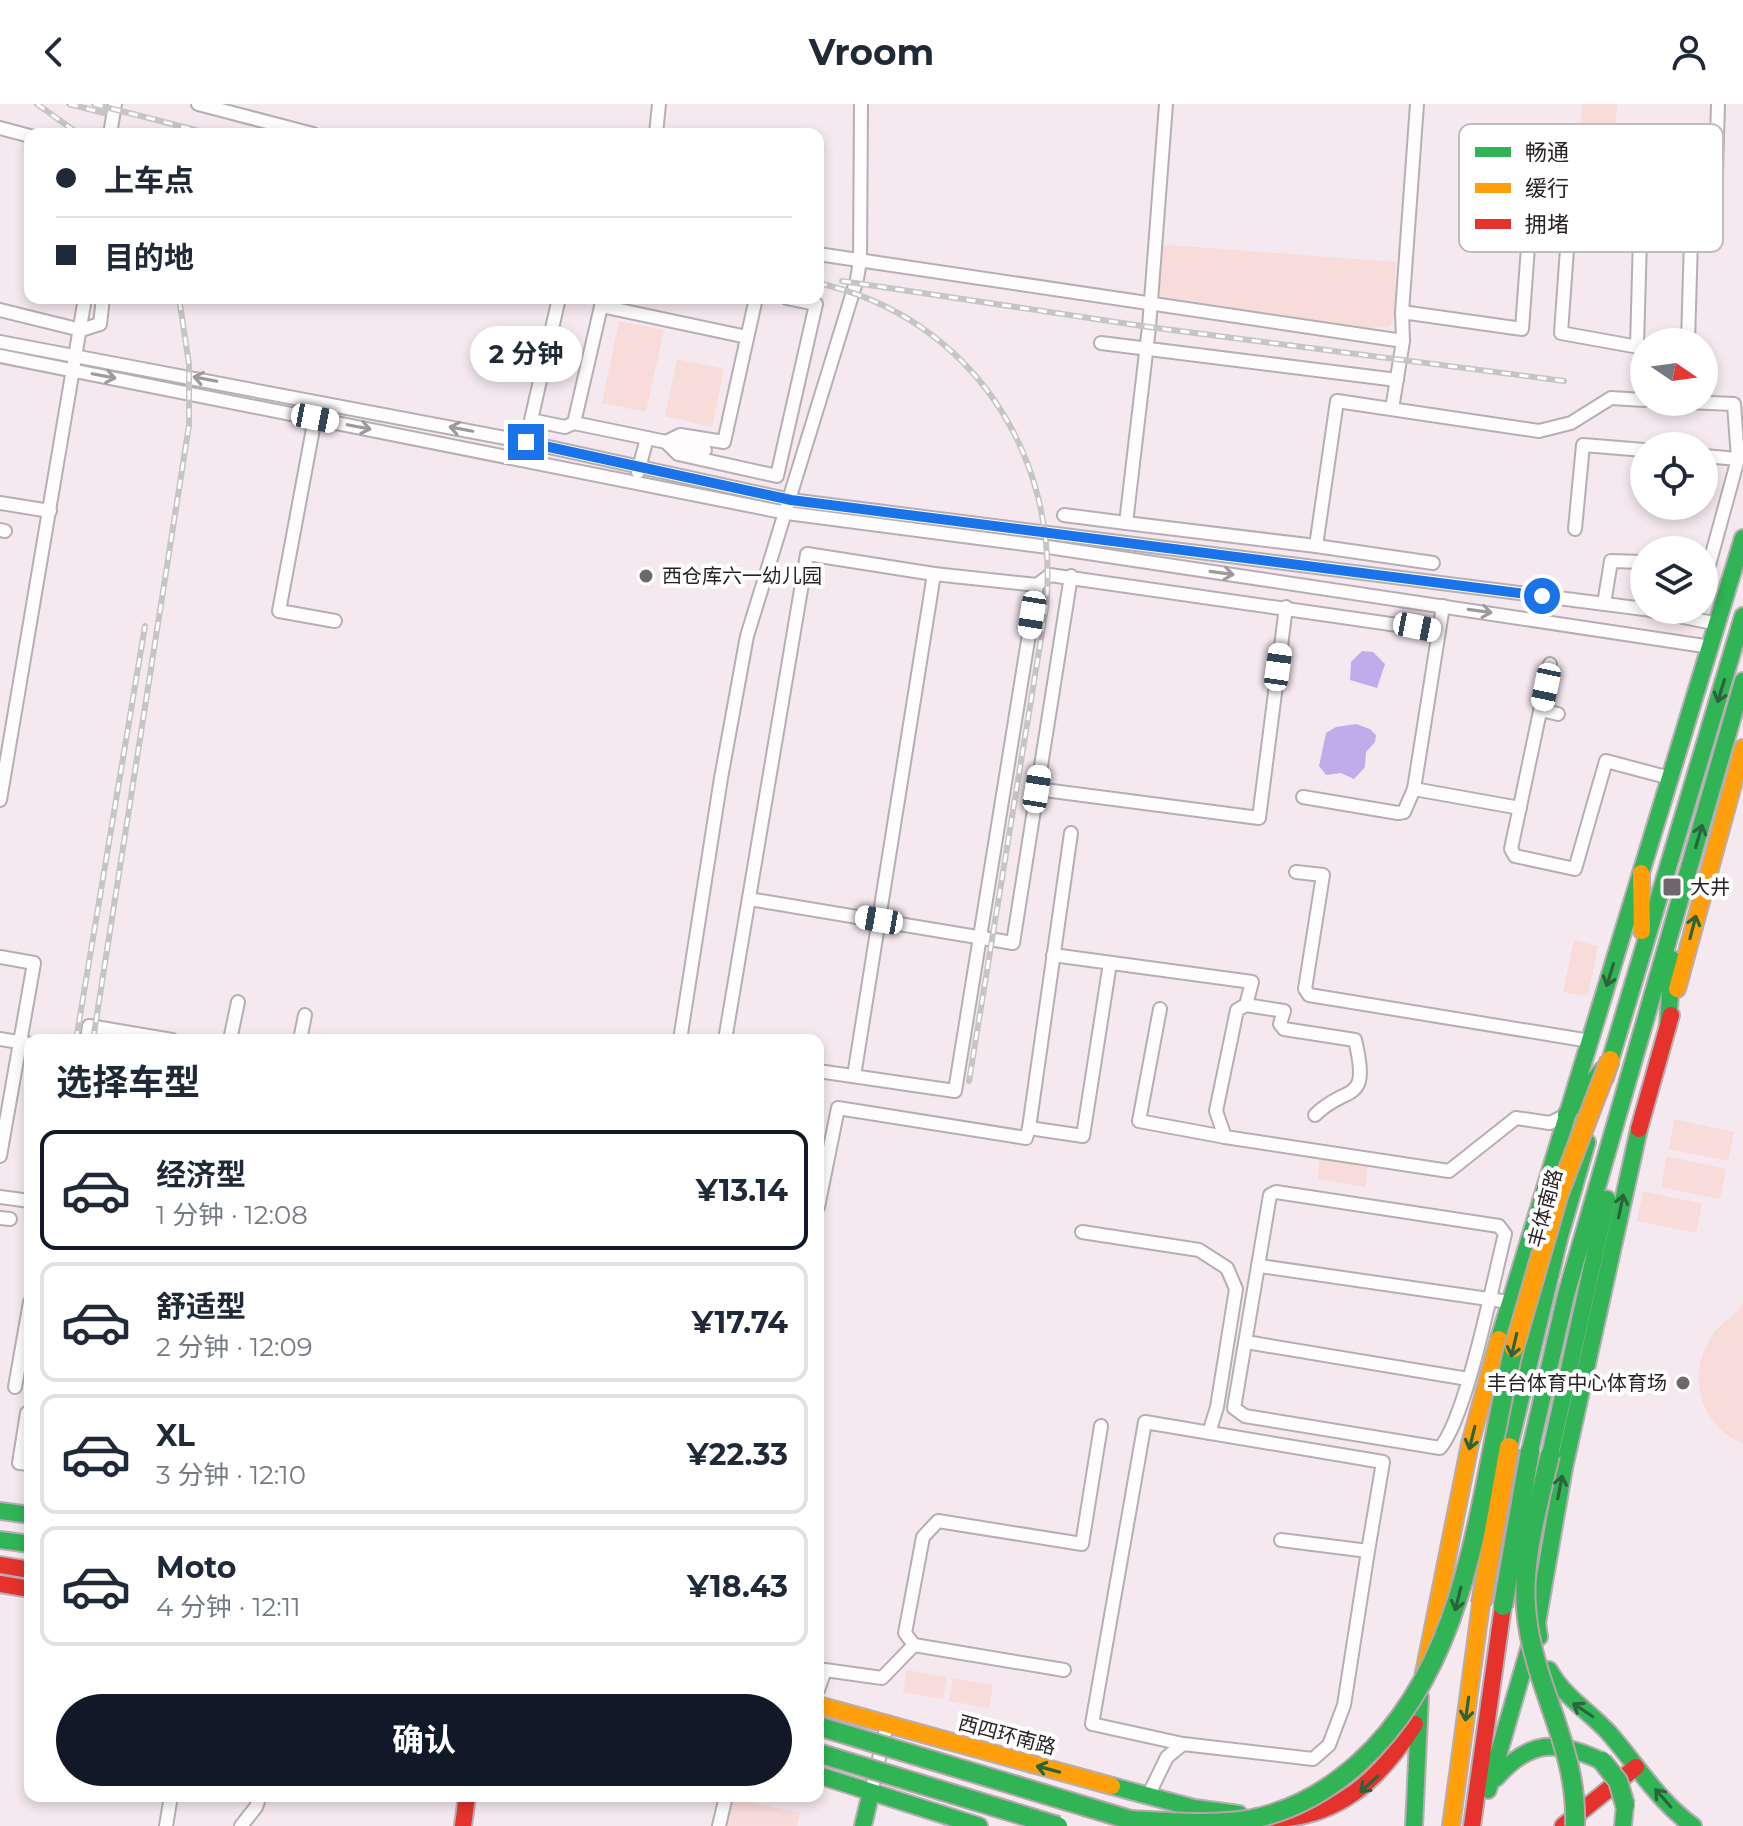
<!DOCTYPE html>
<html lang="zh">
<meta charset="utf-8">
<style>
:root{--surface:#fff;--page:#f2f2f3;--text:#1f2937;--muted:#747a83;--line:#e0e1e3;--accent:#111827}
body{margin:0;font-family:Montserrat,"Noto Sans SC",sans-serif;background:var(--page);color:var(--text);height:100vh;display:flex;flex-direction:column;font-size:30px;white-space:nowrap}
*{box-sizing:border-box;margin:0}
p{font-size:26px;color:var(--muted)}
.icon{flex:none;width:44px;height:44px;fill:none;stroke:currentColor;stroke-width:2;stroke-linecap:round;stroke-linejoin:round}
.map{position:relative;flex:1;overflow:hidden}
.drawer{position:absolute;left:24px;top:930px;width:800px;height:768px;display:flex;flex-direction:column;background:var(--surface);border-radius:16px;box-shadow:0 4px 12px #0003}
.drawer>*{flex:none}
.banner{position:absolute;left:24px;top:24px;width:800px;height:176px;border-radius:16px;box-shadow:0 4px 12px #0003;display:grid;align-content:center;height:176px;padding:0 32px;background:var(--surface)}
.needle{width:52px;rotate:103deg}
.tools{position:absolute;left:1630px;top:224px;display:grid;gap:16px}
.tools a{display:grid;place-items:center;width:88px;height:88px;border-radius:50%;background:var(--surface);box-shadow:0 4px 12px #0003;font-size:40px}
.end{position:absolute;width:36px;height:36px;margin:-18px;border:10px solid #1a73e8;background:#fff;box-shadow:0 0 0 4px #fff}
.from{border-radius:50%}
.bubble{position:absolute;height:56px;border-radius:28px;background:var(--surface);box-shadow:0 4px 12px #0003;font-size:26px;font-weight:700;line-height:56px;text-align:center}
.car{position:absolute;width:24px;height:48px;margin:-24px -12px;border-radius:10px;box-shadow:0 0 6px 2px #0007;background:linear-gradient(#fff 24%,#345 0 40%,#fff 0 76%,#345 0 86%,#fff 0)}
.banner b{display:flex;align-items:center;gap:28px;height:76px;font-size:30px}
.banner b+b{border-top:2px solid var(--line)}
.banner i{width:20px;height:20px;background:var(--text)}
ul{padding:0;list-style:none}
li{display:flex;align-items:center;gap:24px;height:120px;margin:0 16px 12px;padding:0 16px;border:4px solid var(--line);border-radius:16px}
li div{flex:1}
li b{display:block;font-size:30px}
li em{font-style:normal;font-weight:700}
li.current{border-color:var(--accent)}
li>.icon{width:72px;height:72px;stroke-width:1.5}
h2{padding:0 32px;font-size:36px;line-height:96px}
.button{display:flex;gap:16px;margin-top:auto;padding:16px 32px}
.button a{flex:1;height:92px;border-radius:48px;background:var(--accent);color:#fff;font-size:32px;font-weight:700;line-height:92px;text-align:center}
header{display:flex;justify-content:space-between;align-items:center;height:104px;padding:0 32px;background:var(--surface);font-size:36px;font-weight:700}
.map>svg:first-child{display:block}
</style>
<header><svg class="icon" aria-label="back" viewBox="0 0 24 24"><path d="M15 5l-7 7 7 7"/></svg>Vroom<svg class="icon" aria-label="person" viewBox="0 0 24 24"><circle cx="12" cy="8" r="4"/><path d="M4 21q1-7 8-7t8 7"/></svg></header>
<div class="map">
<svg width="1743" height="1722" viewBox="0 0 1743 1722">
<rect width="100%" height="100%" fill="#f5e9ef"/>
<g fill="#f7dcda">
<polygon points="1582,0 1617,0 1615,35 1580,33"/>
<polygon points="1156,140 1396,158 1394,216 1388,223 1365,224 1153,191"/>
<polygon points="619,217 664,226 646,308 602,299"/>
<polygon points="677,255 724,265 712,323 665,312"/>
<polygon points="1574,836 1598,842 1588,892 1563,888"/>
<polygon points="1674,1015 1734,1028 1728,1057 1669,1045"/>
<polygon points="1321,1049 1369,1057 1365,1083 1317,1075"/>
<polygon points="1666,1052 1726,1065 1720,1095 1661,1083"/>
<polygon points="1643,1087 1702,1100 1696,1129 1637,1117"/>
<path d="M1743 1198V1340C1699 1320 1685 1269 1714 1229 1723 1216 1737 1213 1743 1198Z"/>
<polygon points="907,1566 947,1573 943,1595 903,1588"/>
<polygon points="953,1574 993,1581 989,1604 949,1597"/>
<polygon points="732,1694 800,1709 797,1722 726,1722"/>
</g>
<g fill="#c0abeb">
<polygon points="1362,547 1373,548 1385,560 1377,584 1350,576 1351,558"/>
<polygon points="1356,620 1370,625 1376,631 1375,638 1366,648 1365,663 1354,675 1341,669 1326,671 1319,662 1326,629 1336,623"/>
</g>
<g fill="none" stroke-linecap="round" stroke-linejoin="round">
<defs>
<g id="street">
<polyline points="198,0 313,30"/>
<polyline points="1166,0 1149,223 1126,419 1316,442"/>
<polyline points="0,24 30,32"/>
<polyline points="110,30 115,0"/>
<polyline points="656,30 659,0"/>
<polyline points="1568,131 1561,229 1644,244"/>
<polyline points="818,150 1403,237 1402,208 1522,225 1529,129 1714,136 1718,0"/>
<polyline points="559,194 531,316 565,323 574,319"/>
<polyline points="603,194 574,319 647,334"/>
<polyline points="756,194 724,338 680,331 666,338 678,350 777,372 816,200 787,194"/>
<polyline points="601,202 747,233"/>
<polyline points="0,206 81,226 100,220 103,194"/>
<polyline points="1402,208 1417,0"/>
<polyline points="0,238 526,338 791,396 1644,505"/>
<polyline points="1688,238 1691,135"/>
<polyline points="1101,239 1397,276"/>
<polyline points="1637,243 1640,133"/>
<polyline points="0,252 787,409 1048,443 1711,543"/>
<polyline points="1685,298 1734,300 1738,355"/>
<polyline points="1392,305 1403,237"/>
<polyline points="315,314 279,507 335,517"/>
<polyline points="1704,352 1738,355 1709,461 1704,461"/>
<polyline points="638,368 647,334 705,346"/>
<polyline points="0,399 50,407"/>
<polyline points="1064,411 1126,419"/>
<polyline points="1575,425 1583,341 1644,346"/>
<polyline points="0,426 5,427"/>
<polyline points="1433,459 1316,442 1337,297 1539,327 1571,319 1611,294 1644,296"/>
<polyline points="1604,500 1611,457 1644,458"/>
<polyline points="1649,506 1718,520"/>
<polyline points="1439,527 1414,685 1520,704"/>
<polyline points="1550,560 1511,745 1515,752 1575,765 1606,657 1670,674"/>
<polyline points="1541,606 1558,610"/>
<polyline points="1037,685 1259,714 1286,503"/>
<polyline points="1303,693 1398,709 1404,708 1414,685"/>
<polyline points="0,696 85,194"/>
<polyline points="1071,729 1029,1024 1083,1032 1110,859"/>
<polyline points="1296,768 1323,771 1305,885 1309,891 1590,937"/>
<polyline points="749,795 1013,839 1071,472"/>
<polyline points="1053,851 1252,878 1246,901"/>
<polyline points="0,853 34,859 0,1052"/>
<polyline points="1160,905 1139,1017 1225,1033"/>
<polyline points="0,935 30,940"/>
<polyline points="87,936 89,922 172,936"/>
<polyline points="230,936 238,898"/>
<polyline points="300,936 305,911"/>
<polyline points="680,936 721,674 747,532 857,175 860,157 861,0"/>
<polyline points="725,936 807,450 934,470 1037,481"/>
<polyline points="818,967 955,987 1037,481 1050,471 1439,527 1443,502"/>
<polyline points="854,972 934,470"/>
<path d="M1315 1011C1347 979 1371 1002 1355 936L1284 925 1280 920 1284 907 1246 901 1237 906 1216 1007 1225 1033 1449 1067 1516 1014 1550 1019 1566 1011"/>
<path d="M1276 1088 1499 1122 1505 1130C1493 1177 1467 1312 1440 1344L1245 1312 1234 1304 1270 1091Z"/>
<polyline points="0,1093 30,1097"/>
<polyline points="818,1103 838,1004 1026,1034 1029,1024"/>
<polyline points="0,1114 10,1115"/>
<polyline points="1082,1128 1199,1146 1227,1164 1236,1185 1217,1303 1209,1329"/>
<polyline points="1260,1162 1509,1198"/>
<polyline points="1246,1238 1468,1275"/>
<polyline points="15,1283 30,1198"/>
<polyline points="27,1309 19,1359 30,1360"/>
<polyline points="914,1541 905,1529 923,1433 938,1417 1082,1440 1101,1322"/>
<polyline points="818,1586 825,1566 882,1574 914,1541 1064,1566"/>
<polyline points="1183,1640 1092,1620 1145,1318 1383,1358 1368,1447"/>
<polyline points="871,1688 887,1621"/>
<polyline points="1148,1692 1167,1653 1183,1640 1313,1655 1329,1641 1344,1601 1368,1447 1281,1436"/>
<polyline points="166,1722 171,1692"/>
<polyline points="241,1722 256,1703 260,1692"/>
<polyline points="719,1722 726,1692"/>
</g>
<g id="fast">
<polyline points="1668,922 1672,855"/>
<polyline points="1605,974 1743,512"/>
<polyline points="1566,1011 1602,966"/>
<polyline points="1499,1235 1743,434"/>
<polyline points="1509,1343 1559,1135 1587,1038"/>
<polyline points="1530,1347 1566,1191 1743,577"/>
<polyline points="1550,1351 1607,1095"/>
<polyline points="0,1407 30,1411"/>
<polyline points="0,1436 30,1440"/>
<polyline points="1539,1533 1537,1519 1564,1364 1639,1025"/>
<path d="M1549 1566C1564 1593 1589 1607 1609 1629 1637 1661 1658 1697 1693 1722"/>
<polyline points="818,1671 979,1722"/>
<path d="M1496 1674C1530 1635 1557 1636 1602 1657"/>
<polyline points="1112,1682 1194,1704 1239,1710"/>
<polyline points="1488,1686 1533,1531"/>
<polyline points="863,1722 871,1688"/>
<polyline points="1414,1722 1420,1592"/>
<polyline points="1623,1722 1625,1701"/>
</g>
<g id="slow">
<polyline points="1641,769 1642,827"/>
<polyline points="1677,885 1743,644"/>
<polyline points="1424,1569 1470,1340 1499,1235"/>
<polyline points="818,1601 1112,1682"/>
<polyline points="1451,1722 1481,1500"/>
</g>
<g id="jam">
<polyline points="1639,1025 1671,911"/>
<polyline points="0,1461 30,1466"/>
<polyline points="0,1480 30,1485"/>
<path d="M1270 1715C1338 1715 1380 1675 1415 1620"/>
<polyline points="463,1722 467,1692"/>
<polyline points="1472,1722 1503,1502"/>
<polyline points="1563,1722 1636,1663"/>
</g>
</defs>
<use href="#street" stroke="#b7aeb3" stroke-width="16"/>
<use href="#fast" stroke="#b7aeb3" stroke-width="20"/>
<use href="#slow" stroke="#b7aeb3" stroke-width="20"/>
<use href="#jam" stroke="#b7aeb3" stroke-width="20"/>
<use href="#street" stroke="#fefcfd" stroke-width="12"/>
<use href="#fast" stroke="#30b455" stroke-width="16"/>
<use href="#slow" stroke="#ff9f0a" stroke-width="16"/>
<use href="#jam" stroke="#e5322d" stroke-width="16"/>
<defs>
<g id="rail">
<polyline points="37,0 79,30"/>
<polyline points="69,0 104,9"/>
<polyline points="94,0 211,30"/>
<polyline points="842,177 1149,223 1564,277"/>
<path d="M818 179C971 213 1061 352 1046 504L969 977"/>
<polyline points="76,936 145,522"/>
<polyline points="93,936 189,321 189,260 179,194"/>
</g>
</defs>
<use href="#rail" stroke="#c7c4c5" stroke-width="6"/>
<use href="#rail" stroke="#fff" stroke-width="3" stroke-dasharray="9" stroke-linecap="butt"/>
<defs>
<g id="fast-bridge">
<path d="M1550 1351C1538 1404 1520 1459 1527 1514 1536 1588 1578 1644 1575 1722"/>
<polyline points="1503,1502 1530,1347"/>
<polyline points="818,1622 1144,1720"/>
<polyline points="818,1649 1058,1722"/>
<polyline points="1602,1657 1618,1677 1625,1701"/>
<path d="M1130 1716C1170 1718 1212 1722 1252 1715 1292 1707 1329 1686 1359 1659 1474 1554 1478 1387 1514 1244"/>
</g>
<g id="slow-bridge">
<polyline points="1514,1244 1559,1089 1610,956"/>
<polyline points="1481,1500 1509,1343"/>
</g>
</defs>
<use href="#fast-bridge" stroke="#b7a5aa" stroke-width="22" stroke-linecap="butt"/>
<use href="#slow-bridge" stroke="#b7a5aa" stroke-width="22" stroke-linecap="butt"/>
<use href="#fast-bridge" stroke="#30b455" stroke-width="18"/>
<use href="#slow-bridge" stroke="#ff9f0a" stroke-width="18"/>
</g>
<defs><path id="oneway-shaft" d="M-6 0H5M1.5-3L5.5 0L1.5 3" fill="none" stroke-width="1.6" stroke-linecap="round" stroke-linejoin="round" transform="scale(2)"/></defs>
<g stroke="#9e999c">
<use href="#oneway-shaft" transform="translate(104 272) rotate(11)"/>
<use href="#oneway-shaft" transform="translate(205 275) rotate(-169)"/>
<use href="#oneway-shaft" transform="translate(359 323) rotate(11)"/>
<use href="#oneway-shaft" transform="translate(461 325) rotate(-169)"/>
<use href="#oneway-shaft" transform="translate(1222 469) rotate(8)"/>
<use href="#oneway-shaft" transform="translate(1480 507) rotate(8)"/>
</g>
<g stroke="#2c633b">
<use href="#oneway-shaft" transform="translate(1721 587) rotate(107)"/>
<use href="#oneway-shaft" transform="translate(1699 732) rotate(-74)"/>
<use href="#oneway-shaft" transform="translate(1693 823) rotate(-75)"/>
<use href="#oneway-shaft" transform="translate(1610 871) rotate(107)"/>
<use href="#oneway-shaft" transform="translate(1621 1102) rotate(-78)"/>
<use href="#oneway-shaft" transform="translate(1514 1241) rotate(103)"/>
<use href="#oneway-shaft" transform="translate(1472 1334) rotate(104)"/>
<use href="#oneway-shaft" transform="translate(1560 1383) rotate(-79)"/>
<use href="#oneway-shaft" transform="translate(1458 1495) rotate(104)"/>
<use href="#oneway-shaft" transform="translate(1467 1605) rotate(98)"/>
<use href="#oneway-shaft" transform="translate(1583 1606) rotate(-146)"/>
<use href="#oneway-shaft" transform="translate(1048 1665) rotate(-165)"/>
<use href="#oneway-shaft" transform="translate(1369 1680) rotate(138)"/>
<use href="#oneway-shaft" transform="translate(1663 1694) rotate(-131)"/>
</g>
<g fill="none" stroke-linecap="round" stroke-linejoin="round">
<polyline stroke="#1a73e8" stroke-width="10" points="526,338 791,396 1542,492"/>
</g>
<g fill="#70676c" stroke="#fff" stroke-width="3">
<circle cx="646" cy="472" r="8"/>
<rect x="1662" y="773" width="20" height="20" rx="4"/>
<circle cx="1683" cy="1279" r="8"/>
</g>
<g text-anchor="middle" stroke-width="8" stroke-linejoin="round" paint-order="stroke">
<g font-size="20" fill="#292126" stroke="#fff" text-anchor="start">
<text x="662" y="479">西仓库六一幼儿园</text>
<text x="1690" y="790">大井</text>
<text x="1667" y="1286" text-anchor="end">丰台体育中心体育场</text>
</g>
<g font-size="20" fill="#292126" stroke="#fff">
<text transform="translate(1545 1104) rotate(-75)" y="7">丰体南路</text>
<text transform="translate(1007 1631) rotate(15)" y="7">西四环南路</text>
</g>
</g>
<rect x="1459" y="20" width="264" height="128" rx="12" fill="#fff" stroke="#bfbcbe" stroke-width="2"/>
<rect x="1475" y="43" width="36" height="10" fill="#30b455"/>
<rect x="1475" y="79" width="36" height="10" fill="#ff9f0a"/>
<rect x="1475" y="115" width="36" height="10" fill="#e5322d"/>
<g font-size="22" fill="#292126">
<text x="1525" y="56">畅通</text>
<text x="1525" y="92">缓行</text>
<text x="1525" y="128">拥堵</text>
</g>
</svg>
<div class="tools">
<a><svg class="needle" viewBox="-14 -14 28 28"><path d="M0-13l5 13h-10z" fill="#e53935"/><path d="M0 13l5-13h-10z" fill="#747a83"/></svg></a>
<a><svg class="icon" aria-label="locate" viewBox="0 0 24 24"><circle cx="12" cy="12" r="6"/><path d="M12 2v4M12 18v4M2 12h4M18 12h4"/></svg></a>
<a><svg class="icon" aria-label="layers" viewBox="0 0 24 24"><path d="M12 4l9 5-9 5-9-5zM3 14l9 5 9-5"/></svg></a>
</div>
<i class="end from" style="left:1542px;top:492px"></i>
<i class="end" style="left:526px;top:338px"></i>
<div class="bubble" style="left:470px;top:222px;width:112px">2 分钟</div>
<i class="car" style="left:315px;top:314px;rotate:101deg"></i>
<i class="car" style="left:1032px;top:511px;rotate:189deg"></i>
<i class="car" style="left:1417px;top:523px;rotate:101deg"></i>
<i class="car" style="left:1278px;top:563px;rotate:8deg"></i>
<i class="car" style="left:1546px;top:583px;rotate:192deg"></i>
<i class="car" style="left:1037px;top:685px;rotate:9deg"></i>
<i class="car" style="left:879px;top:816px;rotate:280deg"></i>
<div class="banner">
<b><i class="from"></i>上车点</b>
<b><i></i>目的地</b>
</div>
<section class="drawer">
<h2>选择车型</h2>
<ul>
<li class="current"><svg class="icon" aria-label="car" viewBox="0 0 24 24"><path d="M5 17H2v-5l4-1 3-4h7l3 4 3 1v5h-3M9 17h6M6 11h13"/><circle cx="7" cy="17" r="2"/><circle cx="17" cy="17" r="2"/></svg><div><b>经济型</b><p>1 分钟 · 12:08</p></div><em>¥13.14</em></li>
<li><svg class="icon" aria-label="car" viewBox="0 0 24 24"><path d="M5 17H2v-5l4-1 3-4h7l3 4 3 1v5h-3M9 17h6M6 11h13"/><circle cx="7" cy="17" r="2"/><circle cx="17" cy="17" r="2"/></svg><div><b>舒适型</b><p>2 分钟 · 12:09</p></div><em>¥17.74</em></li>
<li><svg class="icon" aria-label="car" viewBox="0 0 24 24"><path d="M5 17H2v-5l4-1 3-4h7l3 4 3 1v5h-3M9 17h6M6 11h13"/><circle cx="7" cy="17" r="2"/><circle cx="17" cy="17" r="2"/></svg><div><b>XL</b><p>3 分钟 · 12:10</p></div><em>¥22.33</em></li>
<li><svg class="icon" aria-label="car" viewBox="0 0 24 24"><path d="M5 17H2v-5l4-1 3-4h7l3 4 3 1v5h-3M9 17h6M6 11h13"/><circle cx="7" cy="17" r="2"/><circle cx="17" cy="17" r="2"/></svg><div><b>Moto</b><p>4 分钟 · 12:11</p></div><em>¥18.43</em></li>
</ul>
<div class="button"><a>确认</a></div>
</section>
</div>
